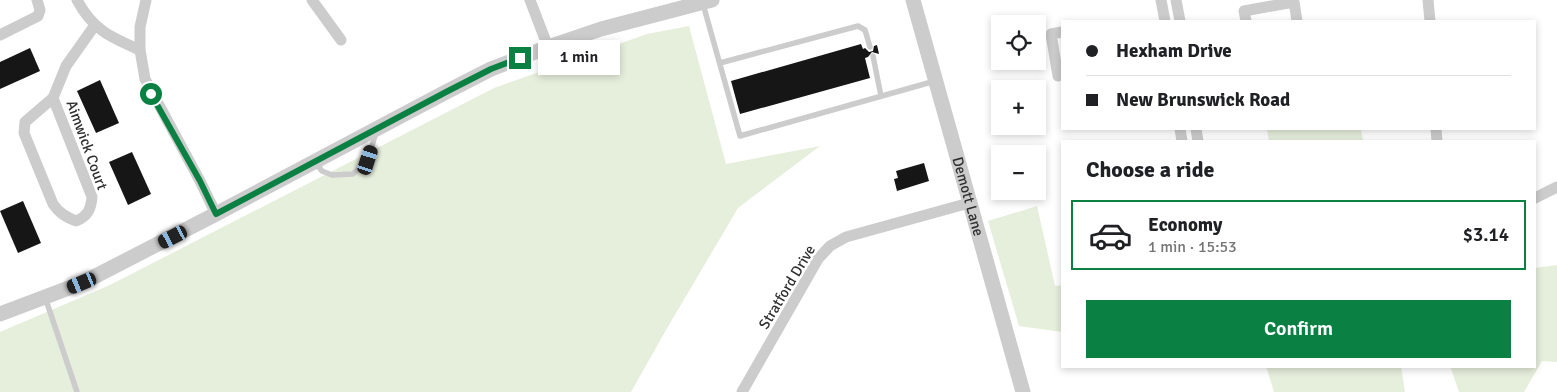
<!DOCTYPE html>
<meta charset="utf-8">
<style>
:root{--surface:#fff;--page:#f2f2f2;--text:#202124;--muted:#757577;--line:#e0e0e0;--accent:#0b8043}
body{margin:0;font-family:Signika,sans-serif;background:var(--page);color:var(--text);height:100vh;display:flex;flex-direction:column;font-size:19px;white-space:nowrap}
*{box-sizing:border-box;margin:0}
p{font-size:16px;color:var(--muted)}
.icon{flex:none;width:28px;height:28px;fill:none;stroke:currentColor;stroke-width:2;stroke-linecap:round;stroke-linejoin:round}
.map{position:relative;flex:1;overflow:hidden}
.side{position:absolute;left:1061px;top:140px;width:475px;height:228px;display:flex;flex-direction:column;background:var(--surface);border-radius:0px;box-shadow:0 2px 8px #0003}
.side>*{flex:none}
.top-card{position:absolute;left:1061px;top:20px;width:475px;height:110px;border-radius:0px;box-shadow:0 2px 8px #0003;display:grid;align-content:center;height:110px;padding:0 25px;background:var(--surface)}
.fabs{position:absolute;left:991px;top:15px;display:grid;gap:10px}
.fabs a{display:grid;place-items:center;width:55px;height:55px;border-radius:0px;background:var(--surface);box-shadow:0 2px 8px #0003;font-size:25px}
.end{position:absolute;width:22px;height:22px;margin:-11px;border:6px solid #0b8043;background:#fff;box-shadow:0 0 0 2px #fff}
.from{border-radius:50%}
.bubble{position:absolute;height:35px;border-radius:0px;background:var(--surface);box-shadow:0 2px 8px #0003;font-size:16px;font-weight:600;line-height:35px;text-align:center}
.car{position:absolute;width:15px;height:30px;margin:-15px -8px;border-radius:6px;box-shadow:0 0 4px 1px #0007;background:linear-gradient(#222 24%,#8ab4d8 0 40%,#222 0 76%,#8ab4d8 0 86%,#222 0)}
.top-card b{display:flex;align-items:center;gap:18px;height:48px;font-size:19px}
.top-card b+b{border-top:1px solid var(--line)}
.top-card i{width:12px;height:12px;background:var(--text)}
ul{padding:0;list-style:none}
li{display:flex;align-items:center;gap:15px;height:70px;margin:0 10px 8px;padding:0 15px;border:2px solid var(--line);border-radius:0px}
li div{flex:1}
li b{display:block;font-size:19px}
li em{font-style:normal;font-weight:600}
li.selected{border-color:var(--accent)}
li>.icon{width:45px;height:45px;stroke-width:1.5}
h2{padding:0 25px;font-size:22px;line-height:60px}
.button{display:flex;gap:10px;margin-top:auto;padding:10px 25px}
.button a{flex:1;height:58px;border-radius:0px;background:var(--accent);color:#fff;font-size:20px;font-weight:600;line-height:58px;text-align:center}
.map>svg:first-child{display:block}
</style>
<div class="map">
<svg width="1557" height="392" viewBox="0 0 1557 392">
<rect width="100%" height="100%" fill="#fff"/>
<g fill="#e6eedc">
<polygon points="689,26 726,164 820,146 738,208 666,330 631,392 0,392 0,332 110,285 494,88 647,34"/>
<polygon points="1267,129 1361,129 1363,141 1269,141"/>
<polygon points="1037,206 1055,286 1062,285 1062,332 1019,326 988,221"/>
<polygon points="1557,265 1557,362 1542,361 1524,392 1459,392 1450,366 1535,366 1535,268"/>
<polygon points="1266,366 1401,366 1405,392 1274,392"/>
</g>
<g fill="#161616">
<polygon points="861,44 863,49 865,48 869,52 873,51 874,46 877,45 879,54 872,52 868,57 865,58 870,78 740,114 731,81"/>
<polygon points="30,48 40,71 0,89 0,62"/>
<polygon points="100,80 119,123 96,133 77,91"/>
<polygon points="132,152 151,194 128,205 109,162"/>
<polygon points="924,163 929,181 897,191 894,179 898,178 896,171"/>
<polygon points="23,201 41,243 18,253 0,211"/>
</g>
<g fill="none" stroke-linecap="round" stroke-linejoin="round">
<g stroke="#ccc" stroke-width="5.5">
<polyline points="703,4 740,136 935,81"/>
<polyline points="873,56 881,96"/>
<polyline points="720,63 858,26 865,30 870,47"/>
<polyline points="316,163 322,171 332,175 353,174 368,160 376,132"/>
<polyline points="45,297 77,392"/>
</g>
<g stroke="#ccc" stroke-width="11">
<path d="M77 0C93 30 110 37 140 50"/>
<polyline points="146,0 140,27 140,50 145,79 200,181 216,214"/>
<polyline points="312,0 341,40"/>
<polyline points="530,0 548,47"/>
<polyline points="1161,0 1165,21"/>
<polyline points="1176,0 1180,21"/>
<polyline points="1428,0 1430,21"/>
<polyline points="1246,21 1244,11 1294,2 1297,21"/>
<polyline points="1062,32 1051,34 1058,76 1062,75"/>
<polyline points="0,35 38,16 40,10 37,0"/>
<path d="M53 98 25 122 24 133 53 204C59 213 66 217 76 221 88 216 91 209 92 197L53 98 66 66 95 25"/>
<polyline points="1180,129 1182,141"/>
<polyline points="1196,129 1198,141"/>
<polyline points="1436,129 1437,141"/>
<polyline points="1535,198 1557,187"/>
<polyline points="742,392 818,259 830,246 846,237 969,203"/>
</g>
<g stroke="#ccc" stroke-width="15">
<path id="s1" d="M913 0 1023 392"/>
<polyline points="0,314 82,283 216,214 446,92 491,69 548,47 601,29 712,0"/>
</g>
</g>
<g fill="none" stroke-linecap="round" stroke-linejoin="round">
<polyline stroke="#0b8043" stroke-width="6" points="151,94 200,181 216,214 446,92 491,69 520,58"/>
</g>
<g text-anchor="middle" stroke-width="5" stroke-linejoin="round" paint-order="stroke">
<g font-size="15" fill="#2f2f2f" stroke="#fff">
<text transform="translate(87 145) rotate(70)" y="5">Aimwick Court</text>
<text dy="5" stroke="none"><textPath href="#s1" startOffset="204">Demott Lane</textPath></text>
<text transform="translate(787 287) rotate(-59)" y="5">Stratford Drive</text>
</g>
</g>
</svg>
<div class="fabs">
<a><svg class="icon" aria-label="locate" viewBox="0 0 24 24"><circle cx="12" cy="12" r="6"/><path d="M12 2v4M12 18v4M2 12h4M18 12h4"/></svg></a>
<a>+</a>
<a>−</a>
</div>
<i class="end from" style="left:151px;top:94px"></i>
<i class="end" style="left:520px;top:58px"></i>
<div class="bubble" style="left:538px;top:40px;width:82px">1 min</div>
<i class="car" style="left:368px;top:160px;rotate:18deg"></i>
<i class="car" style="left:173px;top:237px;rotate:243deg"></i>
<i class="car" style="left:82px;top:283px;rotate:248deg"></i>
<div class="top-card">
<b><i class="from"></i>Hexham Drive</b>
<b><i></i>New Brunswick Road</b>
</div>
<section class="side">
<h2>Choose a ride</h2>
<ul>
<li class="selected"><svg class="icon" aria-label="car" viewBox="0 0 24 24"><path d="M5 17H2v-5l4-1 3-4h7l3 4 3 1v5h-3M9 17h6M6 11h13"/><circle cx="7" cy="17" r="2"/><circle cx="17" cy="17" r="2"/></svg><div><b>Economy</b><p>1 min · 15:53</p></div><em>$3.14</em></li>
</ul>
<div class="button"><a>Confirm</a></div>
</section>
</div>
